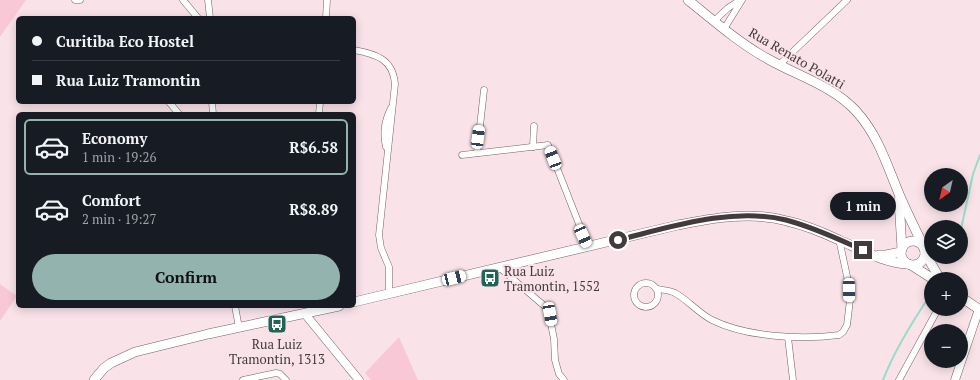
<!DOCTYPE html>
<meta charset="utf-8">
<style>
:root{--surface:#171b24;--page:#242831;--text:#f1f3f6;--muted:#9ea1a6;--line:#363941;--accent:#92b3ae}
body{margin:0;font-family:"PT Serif",serif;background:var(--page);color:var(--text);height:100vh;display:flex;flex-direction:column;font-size:15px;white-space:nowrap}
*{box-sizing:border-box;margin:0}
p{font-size:13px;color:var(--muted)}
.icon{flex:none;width:22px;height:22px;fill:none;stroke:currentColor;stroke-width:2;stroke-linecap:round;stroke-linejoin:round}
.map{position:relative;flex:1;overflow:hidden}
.side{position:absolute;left:16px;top:112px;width:340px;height:196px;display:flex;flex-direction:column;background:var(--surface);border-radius:6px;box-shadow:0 2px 10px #0003}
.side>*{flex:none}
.guide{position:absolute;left:16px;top:16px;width:340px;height:88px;border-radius:6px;box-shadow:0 2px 10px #0003;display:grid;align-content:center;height:88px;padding:0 16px;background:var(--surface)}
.needle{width:26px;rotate:214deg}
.buttons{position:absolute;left:924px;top:168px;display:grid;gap:8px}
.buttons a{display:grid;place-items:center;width:44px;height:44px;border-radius:50%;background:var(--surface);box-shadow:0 2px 10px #0003;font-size:20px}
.end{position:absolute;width:18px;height:18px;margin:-9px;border:5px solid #433a3d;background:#fff;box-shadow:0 0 0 2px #fff}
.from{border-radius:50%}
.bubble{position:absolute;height:28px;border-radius:14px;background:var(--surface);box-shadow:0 2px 10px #0003;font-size:13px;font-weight:800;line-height:28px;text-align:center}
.car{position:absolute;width:12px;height:24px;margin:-12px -6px;border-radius:5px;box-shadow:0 0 3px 1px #0007;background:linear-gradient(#fff 24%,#345 0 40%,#fff 0 76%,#345 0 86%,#fff 0)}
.guide b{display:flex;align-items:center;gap:14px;height:38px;font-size:15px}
.guide b+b{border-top:1px solid var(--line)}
.guide i{width:10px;height:10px;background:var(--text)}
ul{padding:7px 0 0;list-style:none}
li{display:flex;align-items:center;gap:12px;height:56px;margin:0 8px 6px;padding:0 8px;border:2px solid transparent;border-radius:6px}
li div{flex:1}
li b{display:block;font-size:15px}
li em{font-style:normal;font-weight:800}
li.active{border-color:var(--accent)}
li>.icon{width:36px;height:36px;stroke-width:1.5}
.action{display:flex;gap:8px;margin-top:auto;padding:8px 16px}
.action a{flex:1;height:46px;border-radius:24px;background:var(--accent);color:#111;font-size:16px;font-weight:800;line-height:46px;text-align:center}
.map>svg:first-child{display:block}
</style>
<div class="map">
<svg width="980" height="380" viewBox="0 0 980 380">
<rect width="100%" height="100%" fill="#f9e3e9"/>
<g fill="#f9c8d7">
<polygon points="0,0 26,0 0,37"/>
<polygon points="0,284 17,296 0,321"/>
<polygon points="399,337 418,380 371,380 365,373"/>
</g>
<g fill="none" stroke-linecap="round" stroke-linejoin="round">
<g stroke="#96dccb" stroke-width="2">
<polyline points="961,229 973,174 980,155"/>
<polyline points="954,261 955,257"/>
<path d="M883 380C895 349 912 322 931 294"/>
</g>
<defs>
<g id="minor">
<polyline points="75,0 80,0"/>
<polyline points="183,0 198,18"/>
<polyline points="208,0 210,18"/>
<polyline points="326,18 327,0"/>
<polyline points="714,21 728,8 740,0"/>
<polyline points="724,29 742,0"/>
<path d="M354 50C376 54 393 59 395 84L379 235 381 248 389 267V294"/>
<polyline points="779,65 847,0"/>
<polyline points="169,102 179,114"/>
<polyline points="212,102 213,114"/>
<polyline points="319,114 320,102"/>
<path d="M386 147C383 133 384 122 391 108"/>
<polyline points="533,147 534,126"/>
<polyline points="477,153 484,90"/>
<polyline points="462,155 548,145 588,247"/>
<polyline points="500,268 548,309 554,339 555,360 559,374 564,380"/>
<circle cx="646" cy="295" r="12"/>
<path d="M657 289C663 290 669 290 675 293 688 300 698 313 712 320 746 337 801 340 839 335L843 332 847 325 850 300 848 281 839 239"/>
<polyline points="235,306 239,328"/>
<polyline points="788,337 793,380"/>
<polyline points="243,380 276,373 280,374 286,380"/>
<polyline points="899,380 938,309"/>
</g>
<g id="tertiary">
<polyline points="305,314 359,380"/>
<polyline points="955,380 979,309"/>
</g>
<g id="secondary">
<path d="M688 0C714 21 739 43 768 59 798 76 833 86 856 111 878 135 887 165 899 194 907 213 916 231 925 249"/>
<polyline points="899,200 902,249"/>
<circle cx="913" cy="253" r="12"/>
<polyline points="925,253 940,279"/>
<polyline points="879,255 886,255 901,252"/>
<polyline points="911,265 933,279"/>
<polyline points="961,297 980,310"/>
<path d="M354 302 678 225C713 218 751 211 787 221 805 225 822 232 839 240 860 249 884 263 908 264"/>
<polyline points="94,380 104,368 111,363 135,352 208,334 339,306"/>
</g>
</defs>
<use href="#minor" stroke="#746167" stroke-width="7"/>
<use href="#tertiary" stroke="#746167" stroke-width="9"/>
<use href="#secondary" stroke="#746167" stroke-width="10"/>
<use href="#minor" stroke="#fff" stroke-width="6"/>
<use href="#tertiary" stroke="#fff" stroke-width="8"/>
<use href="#secondary" stroke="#fff" stroke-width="9"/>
</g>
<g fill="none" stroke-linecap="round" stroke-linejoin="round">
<path stroke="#433a3d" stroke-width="5" d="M618 240C671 227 731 207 786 220 813 227 838 239 863 250"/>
</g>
<defs>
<symbol id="bus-square" viewBox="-11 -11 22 22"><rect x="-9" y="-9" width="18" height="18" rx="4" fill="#1e6457" stroke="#f9e3e9"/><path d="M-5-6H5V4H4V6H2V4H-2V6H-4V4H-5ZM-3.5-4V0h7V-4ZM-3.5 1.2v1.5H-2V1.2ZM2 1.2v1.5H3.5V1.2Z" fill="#fff"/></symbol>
</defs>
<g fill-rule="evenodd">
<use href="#bus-square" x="479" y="267" width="22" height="22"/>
<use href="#bus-square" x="266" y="313" width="22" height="22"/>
</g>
<g text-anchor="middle" stroke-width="4" stroke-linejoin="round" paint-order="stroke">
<g font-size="13" fill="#433a3d" stroke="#f9e3e9">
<text transform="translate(797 58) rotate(30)" y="5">Rua Renato Polatti</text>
</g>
<g font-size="13" fill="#433a3d" stroke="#f9e3e9" text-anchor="start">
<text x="504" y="276">Rua Luiz<tspan x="504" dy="15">Tramontin, 1552</tspan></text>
<text x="277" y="349" text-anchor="middle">Rua Luiz<tspan x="277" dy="15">Tramontin, 1313</tspan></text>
</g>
</g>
</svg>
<div class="buttons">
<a><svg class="needle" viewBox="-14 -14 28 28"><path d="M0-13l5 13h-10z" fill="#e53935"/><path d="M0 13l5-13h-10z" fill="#9ea1a6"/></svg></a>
<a><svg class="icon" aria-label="layers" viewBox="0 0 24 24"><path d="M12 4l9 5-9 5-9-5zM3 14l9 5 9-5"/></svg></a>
<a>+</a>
<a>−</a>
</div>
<i class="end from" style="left:618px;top:240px"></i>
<i class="end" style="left:863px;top:250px"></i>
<div class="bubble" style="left:830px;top:192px;width:66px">1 min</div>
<i class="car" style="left:478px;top:137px;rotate:7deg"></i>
<i class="car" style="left:553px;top:158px;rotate:339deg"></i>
<i class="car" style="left:583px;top:236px;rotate:156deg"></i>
<i class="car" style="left:454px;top:278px;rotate:76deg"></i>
<i class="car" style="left:849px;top:290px;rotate:179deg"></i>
<i class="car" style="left:550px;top:314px;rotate:170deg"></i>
<div class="guide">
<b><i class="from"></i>Curitiba Eco Hostel</b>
<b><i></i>Rua Luiz Tramontin</b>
</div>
<section class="side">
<ul>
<li class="active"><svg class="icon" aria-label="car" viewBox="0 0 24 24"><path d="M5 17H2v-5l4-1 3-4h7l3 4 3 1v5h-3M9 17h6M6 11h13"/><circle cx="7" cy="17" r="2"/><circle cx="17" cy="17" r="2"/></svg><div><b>Economy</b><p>1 min · 19:26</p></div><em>R$6.58</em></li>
<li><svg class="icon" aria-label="car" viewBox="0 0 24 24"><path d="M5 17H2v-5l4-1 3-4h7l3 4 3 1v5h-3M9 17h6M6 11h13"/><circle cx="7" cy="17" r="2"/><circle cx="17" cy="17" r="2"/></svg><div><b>Comfort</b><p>2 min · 19:27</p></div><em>R$8.89</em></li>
</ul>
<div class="action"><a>Confirm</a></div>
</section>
</div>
